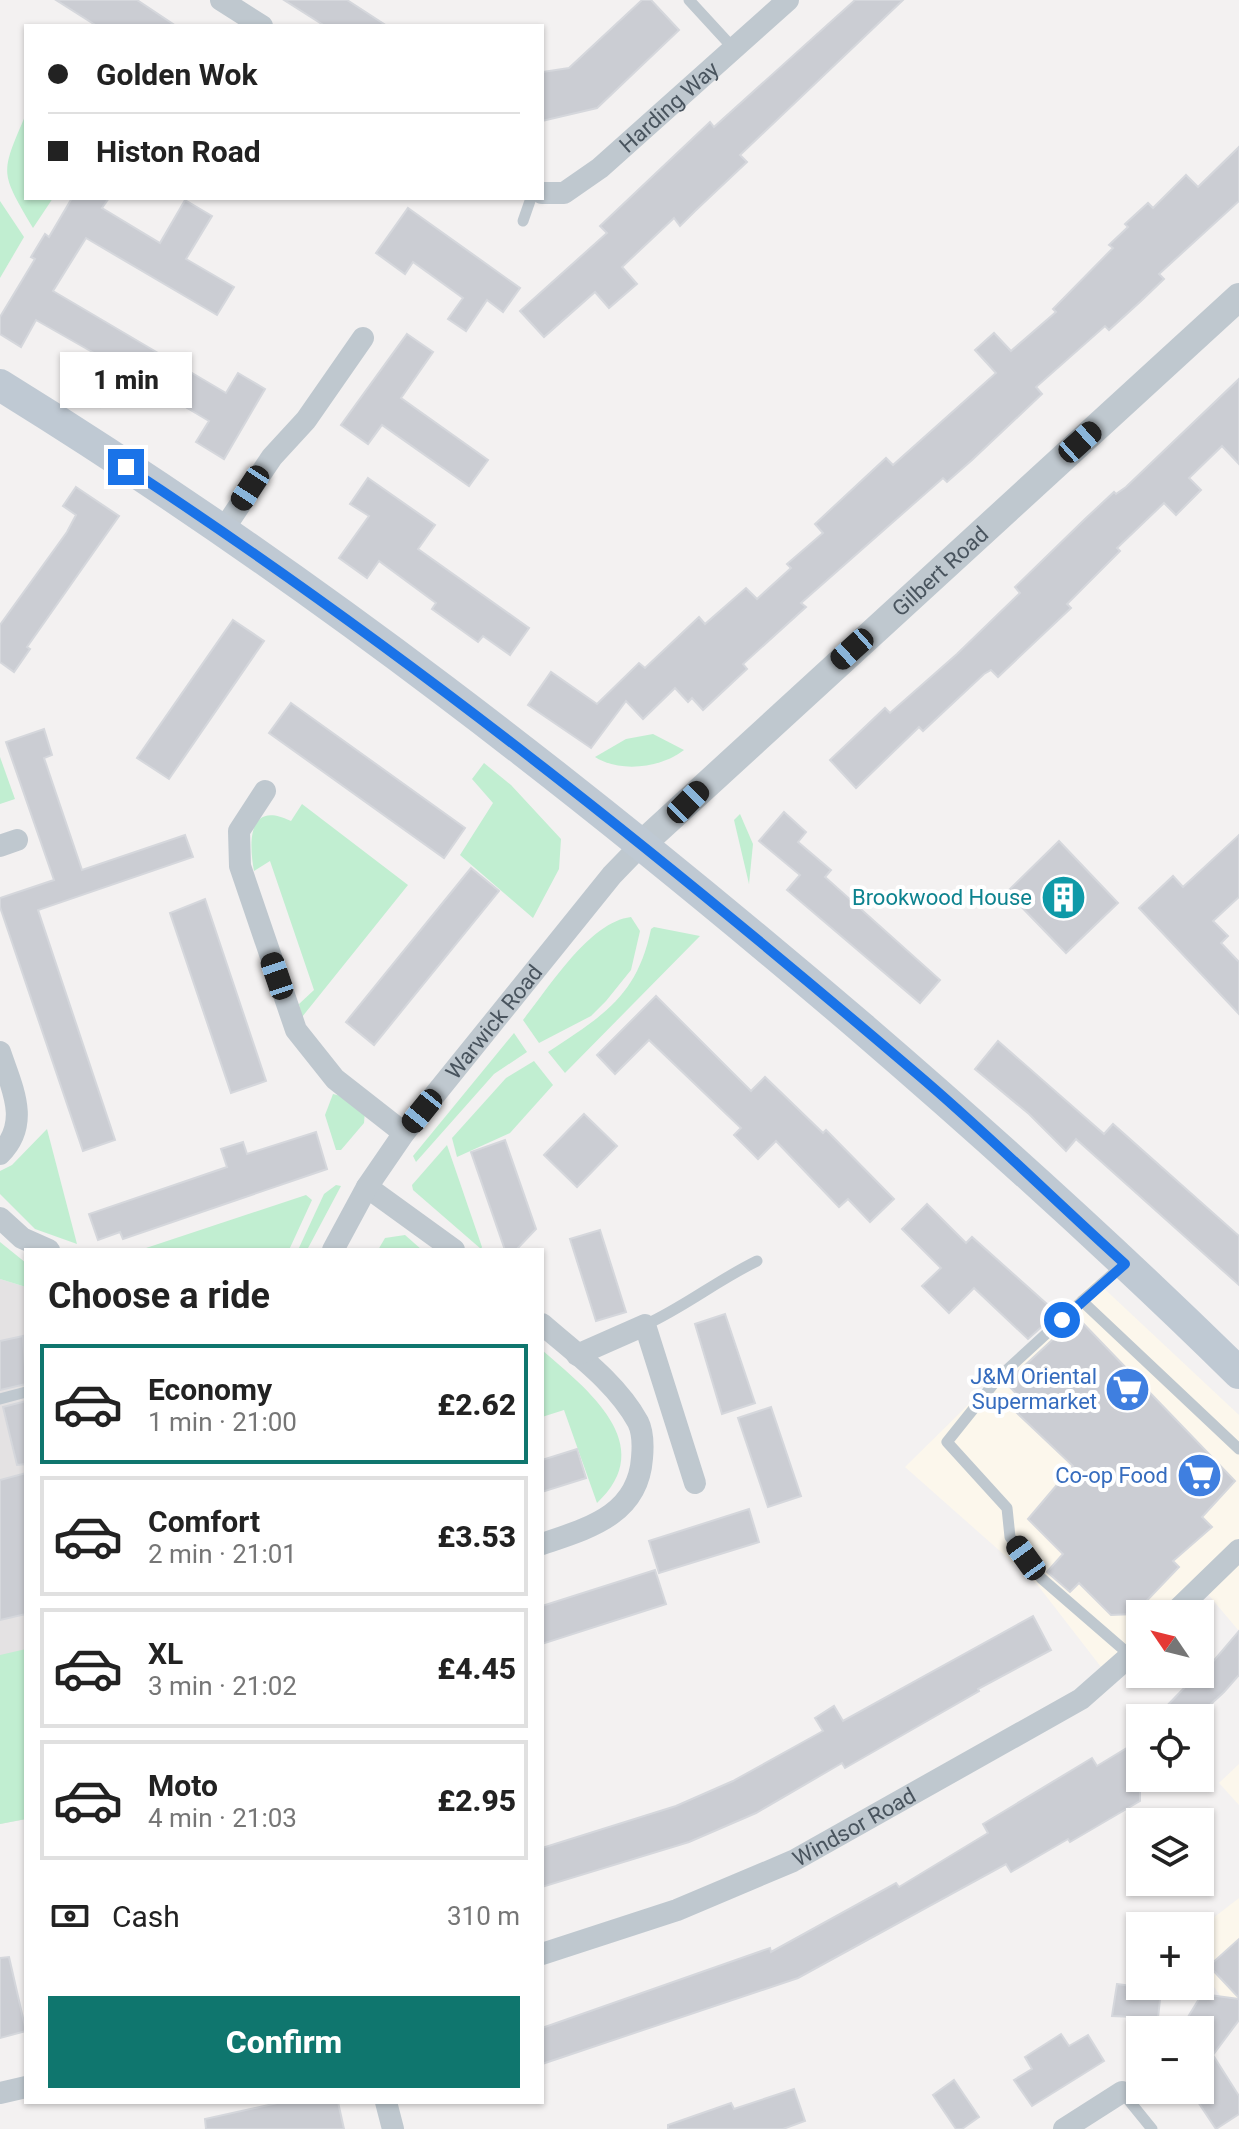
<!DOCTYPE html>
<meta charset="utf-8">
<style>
:root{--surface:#fff;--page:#f6f6f6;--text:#222;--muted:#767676;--line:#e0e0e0;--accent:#0f766e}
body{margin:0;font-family:Roboto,sans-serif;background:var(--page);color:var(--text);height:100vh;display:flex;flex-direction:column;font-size:30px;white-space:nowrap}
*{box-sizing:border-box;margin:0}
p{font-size:26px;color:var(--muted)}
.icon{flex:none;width:44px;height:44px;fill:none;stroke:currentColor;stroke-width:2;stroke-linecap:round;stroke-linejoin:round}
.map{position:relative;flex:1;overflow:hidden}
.sheet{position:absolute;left:24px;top:1248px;width:520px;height:856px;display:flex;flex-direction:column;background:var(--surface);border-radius:0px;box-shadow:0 2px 6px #0004}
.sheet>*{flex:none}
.hud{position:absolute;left:24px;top:24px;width:520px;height:176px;border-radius:0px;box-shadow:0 2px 6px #0004;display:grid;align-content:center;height:176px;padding:0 24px;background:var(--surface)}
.needle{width:52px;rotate:305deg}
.fabs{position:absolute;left:1126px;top:1600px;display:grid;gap:16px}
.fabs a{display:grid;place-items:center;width:88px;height:88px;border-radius:0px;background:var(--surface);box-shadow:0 2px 6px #0004;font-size:40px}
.end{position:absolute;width:36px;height:36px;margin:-18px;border:10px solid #1a73e8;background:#fff;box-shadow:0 0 0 4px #fff}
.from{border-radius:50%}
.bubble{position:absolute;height:56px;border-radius:0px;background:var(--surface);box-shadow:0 2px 6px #0004;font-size:26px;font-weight:800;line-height:56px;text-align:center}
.car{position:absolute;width:24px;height:48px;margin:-24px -12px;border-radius:10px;box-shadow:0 0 6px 2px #0007;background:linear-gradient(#222 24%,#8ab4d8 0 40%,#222 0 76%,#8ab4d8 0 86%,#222 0)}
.hud b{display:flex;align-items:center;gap:28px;height:76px;font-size:30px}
.hud b+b{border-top:2px solid var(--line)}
.hud i{width:20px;height:20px;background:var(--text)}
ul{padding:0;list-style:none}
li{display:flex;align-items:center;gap:24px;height:120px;margin:0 16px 12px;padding:0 8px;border:4px solid var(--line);border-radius:0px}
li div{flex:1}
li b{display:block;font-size:30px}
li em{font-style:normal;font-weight:800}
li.on{border-color:var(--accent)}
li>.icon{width:72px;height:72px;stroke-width:1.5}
h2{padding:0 24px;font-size:36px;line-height:96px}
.pay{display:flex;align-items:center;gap:20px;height:88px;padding:0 24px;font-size:30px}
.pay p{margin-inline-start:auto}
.cta{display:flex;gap:16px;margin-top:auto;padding:16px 24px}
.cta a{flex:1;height:92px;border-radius:0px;background:var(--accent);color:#fff;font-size:32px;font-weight:800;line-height:92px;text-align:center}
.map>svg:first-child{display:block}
</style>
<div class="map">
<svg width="1239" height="2129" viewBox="0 0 1239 2129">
<rect width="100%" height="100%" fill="#f3f1f1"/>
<g fill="#fcf7ec">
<polygon points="1095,1280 1239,1415 1239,1631 1201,1586 1173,1614 1140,1614 1140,1647 1108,1676 1036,1583 905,1467"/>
<polygon points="1239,1764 1239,1805 1219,1783"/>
<polygon points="1239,1898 1239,2022 1200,1967 1200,1928"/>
</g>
<polygon fill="#e4e2e3" points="0,1279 26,1287 26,1819 0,1824"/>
<g fill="#c1eed1">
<path d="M26 114V198H53L33 228C0 171 0 175 26 114Z"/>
<polygon points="0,201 24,237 0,278"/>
<path d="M653 734 684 750C661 768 620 773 595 757L626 739Z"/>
<polygon points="0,757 15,799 0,804"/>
<polygon points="484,763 511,785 561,839 559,869 533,918 460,855 493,803 472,779"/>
<path d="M302 804 408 885 302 1017 299 1004 314 990 270 861 254 871C249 844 247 799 291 821Z"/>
<polygon points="740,814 753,844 749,884 734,820"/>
<path d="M631 917 640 931 631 970 606 1001 591 1016 539 1043 523 1020C549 988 589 922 631 917Z"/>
<path d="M654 927 700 936 565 1073 548 1052C602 1016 637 997 651 929Z"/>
<polygon points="514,1033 527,1052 494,1074 416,1162 413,1156"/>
<polygon points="534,1061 553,1085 510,1133 457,1157 452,1138 506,1078"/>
<polygon points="333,1094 353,1099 365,1111 364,1123 341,1150 336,1150 325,1115"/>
<polygon points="47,1129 77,1244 35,1229 0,1194 0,1171 12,1165"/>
<polygon points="447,1145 482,1247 481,1249 413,1190 412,1185"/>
<polygon points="336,1185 341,1186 307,1250 298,1250 324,1194"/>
<polygon points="306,1195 312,1200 289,1250 146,1248"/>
<polygon points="405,1235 422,1250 378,1250 385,1238"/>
<polygon points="0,1242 26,1263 26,1287 0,1279"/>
<path d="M542 1350C587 1389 660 1445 597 1503L564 1410 542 1417Z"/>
<polygon points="26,1649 26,1819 0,1824 0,1655"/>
</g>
<g fill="#cbcdd3" stroke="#d5d7dc" stroke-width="2">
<polygon points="56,0 137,0 176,26 97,26"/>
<polygon points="284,0 347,0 387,26 325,26"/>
<polygon points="642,0 651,0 679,30 597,108 542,121 542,72 569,68"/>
<polygon points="855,0 903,0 740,155 747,162 695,211 680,226 674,218 622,267 637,284 609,308 595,292 544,337 520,311 607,233 600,226 710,122 714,127"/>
<polygon points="1239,147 1239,201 1159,274 1164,279 1141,301 1109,330 1105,326 1036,387 1042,394 972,460 947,482 943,478 801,603 806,607 743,664 747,669 703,710 692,698 688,702 675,688 643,719 626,701 591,748 528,705 551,672 597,704 639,663 645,668 699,617 705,624 746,588 757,599 791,568 787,564 823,533 815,524 886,458 893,465 996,373 975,350 994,333 1011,351 1056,312 1053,309 1113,248 1109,245 1128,227 1125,224 1148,203 1153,208 1186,175 1198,187"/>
<polygon points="72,198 109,198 102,208 160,243 185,200 212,216 186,259 234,287 217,315 86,238 53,291 226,393 238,373 265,389 224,459 196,442 209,421 123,370 100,407 72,390 94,353 36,320 21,347 0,334 0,317 35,259 31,257 45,234 49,237"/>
<polygon points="408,208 520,288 503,312 487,300 466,331 448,319 463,298 413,262 405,274 376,253"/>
<polygon points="407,334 433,352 401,398 488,460 469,486 382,425 368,444 341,425"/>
<polygon points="1239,379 1239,464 1222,446 1189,478 1201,490 1176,515 1164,503 1117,548 1120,551 1067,604 1071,608 998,677 991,670 984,674 923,731 919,727 856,788 830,760 885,708 890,713 957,654 1020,593 1015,587 1085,519 1114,492 1116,494 1126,487"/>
<polygon points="368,478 435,525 418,549 529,628 510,655 483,636 478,642 432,609 436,603 379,561 367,578 339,558 369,516 350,504"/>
<polygon points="76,487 119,516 27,647 30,649 14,672 0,662 0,625 67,532 76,515 63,506"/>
<polygon points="233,620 264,641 169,779 137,758"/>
<polygon points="291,703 465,828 444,858 269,733"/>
<polygon points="44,729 52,755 44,758 82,870 185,835 193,857 38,910 115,1140 83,1151 0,907 0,898 54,880 6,742"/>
<polygon points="784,812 806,832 798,842 831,870 825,877 940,980 920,1003 787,890 800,875 759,841"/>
<polygon points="1239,835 1239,897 1213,921 1228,936 1221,943 1239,962 1239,1014 1139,908 1173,876 1183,887"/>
<polygon points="1059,841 1118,903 1066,953 1007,892"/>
<polygon points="471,868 499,891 374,1045 346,1022"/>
<polygon points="205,899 266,1081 231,1093 170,913"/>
<polygon points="656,996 751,1091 765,1077 823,1133 826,1130 894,1199 870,1222 848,1199 839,1207 776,1141 758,1159 734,1135 741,1128 649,1040 615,1074 597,1055"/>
<polygon points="998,1041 1104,1134 1113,1124 1239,1236 1239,1285 1076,1139 1066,1151 1029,1114 975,1069"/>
<polygon points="584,1114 617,1146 577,1187 544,1155"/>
<polygon points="316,1132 327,1169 123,1239 120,1232 98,1240 89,1214 227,1167 221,1149 243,1142 247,1154"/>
<polygon points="505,1140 536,1229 516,1250 505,1250 471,1152"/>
<polygon points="927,1204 966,1243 972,1237 1057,1313 1028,1339 974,1288 949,1313 922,1286 941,1268 902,1229"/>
<polygon points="600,1230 626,1312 596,1321 570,1239"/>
<polygon points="725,1314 755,1403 722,1414 695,1324"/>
<polygon points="1077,1317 1235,1481 1202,1517 1212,1527 1173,1561 1179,1567 1134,1614 1111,1615 1079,1583 1070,1592 1047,1572 1063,1554 1028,1519 1073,1466 1017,1413 1026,1404 1006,1383"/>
<polygon points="23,1336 26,1384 0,1390 0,1341"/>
<polygon points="26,1401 26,1464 17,1465 3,1407"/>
<polygon points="771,1407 801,1496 768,1507 738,1418"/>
<polygon points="577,1449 586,1478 542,1492 542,1460"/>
<polygon points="26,1473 26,1614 0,1620 0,1480"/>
<polygon points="749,1509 759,1542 659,1573 649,1541"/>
<polygon points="655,1570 666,1604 542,1644 542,1606"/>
<polygon points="1033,1616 1051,1650 978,1689 979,1691 845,1768 842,1763 756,1813 689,1842 542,1887 542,1848 676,1806 733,1781 823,1731 815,1718 834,1706 843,1721"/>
<polygon points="1239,1631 1239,1675 1224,1692 1196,1718 1155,1718 1191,1681 1194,1684"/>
<polygon points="1140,1740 1140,1801 1070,1842 1068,1839 1011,1872 1006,1864 798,1978 542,2064 542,2028 770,1948 771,1952 896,1883 899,1887 988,1833 983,1824 1092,1758 1097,1766"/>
<polygon points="1239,1939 1239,1998 1209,1966"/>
<polygon points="9,1957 26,2031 0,2038 0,1958"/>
<polygon points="1117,1984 1161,1990 1158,2018 1112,2016"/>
<polygon points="1202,1994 1239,1999 1239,2020 1213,2055 1239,2096 1239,2114 1216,2129 1190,2090 1200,2090 1200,2030 1180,2030"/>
<polygon points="1061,2034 1069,2046 1088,2035 1104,2061 1032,2106 1014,2080 1032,2069 1025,2057"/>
<polygon points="954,2080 979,2117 962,2129 956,2129 933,2095"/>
<polygon points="794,2089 805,2121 783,2129 668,2129 668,2125 731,2103 734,2109"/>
<polygon points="282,2102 338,2102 344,2129 206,2129 205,2119"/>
</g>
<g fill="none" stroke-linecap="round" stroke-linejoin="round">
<g stroke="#bfc8cf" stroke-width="11">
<polyline points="689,0 734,49"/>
<polyline points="523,221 531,198"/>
<polyline points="1124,1264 1082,1301 1239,1449"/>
<polyline points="1082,1301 999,1377 947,1442 1007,1508 1010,1537 1041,1578 1131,1656"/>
<path d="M645 1325C686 1306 716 1281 757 1261"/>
<polyline points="0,1399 26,1392"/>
<polyline points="1122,2092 1152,2129"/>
</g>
<g stroke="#bfc8cf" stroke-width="22">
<polyline points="221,0 262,26"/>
<path id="s1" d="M542 193H564L600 168 788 0"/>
<polyline points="223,530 272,457 306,420 363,338"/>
<polyline points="265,791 239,831 240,866 296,1030 335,1079 404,1133"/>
<polyline points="0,846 17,840"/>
<path d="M0 1052C12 1088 31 1123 0 1154"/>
<polyline points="367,1187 454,1250"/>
<polyline points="0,1218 22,1238 49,1250"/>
<path id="s2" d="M333 1250 367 1187 404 1133 612 875 642 844"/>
<path d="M542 1324C575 1353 616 1382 638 1422 643 1432 643 1447 642 1458 638 1515 589 1528 542 1544"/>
<polyline points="577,1355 645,1325 695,1483"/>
<polyline points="1173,1614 1239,1550"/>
<path id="s3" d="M542 1954 677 1910 793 1861 1081 1699 1140 1647"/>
<polyline points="0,2093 26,2087"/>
<polyline points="386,2102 393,2129"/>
<polyline points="1064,2129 1122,2092"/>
</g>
<path stroke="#bfc8cf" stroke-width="28" id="s4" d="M642 844 1239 297"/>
<path stroke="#bfc9d3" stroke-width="32" d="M0 385C306 574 589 795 862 1028 991 1139 1118 1254 1239 1373"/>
</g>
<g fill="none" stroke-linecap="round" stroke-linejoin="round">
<path stroke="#1a73e8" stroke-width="10" d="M126 467C405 650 663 857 916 1073 988 1134 1055 1201 1125 1264L1062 1320"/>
</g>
<defs>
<symbol id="building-disc" viewBox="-11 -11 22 22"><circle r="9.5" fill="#0f9aa8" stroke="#fff"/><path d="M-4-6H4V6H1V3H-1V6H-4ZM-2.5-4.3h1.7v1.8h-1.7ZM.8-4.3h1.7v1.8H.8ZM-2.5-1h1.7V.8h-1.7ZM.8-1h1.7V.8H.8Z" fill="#fff"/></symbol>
<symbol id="supermarket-disc" viewBox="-11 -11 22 22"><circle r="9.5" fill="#3f7fe0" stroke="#fff"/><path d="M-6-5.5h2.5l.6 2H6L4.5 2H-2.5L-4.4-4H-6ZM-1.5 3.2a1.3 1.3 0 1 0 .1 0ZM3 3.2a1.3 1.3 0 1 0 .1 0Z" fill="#fff"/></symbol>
</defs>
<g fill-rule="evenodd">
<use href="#building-disc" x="1038" y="872" width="51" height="51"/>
<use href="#supermarket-disc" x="1102" y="1364" width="51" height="51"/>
<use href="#supermarket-disc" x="1174" y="1450" width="51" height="51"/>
</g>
<g text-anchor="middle" stroke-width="8" stroke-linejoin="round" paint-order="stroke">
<g font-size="22" fill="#49545e" stroke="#fff">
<text dy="8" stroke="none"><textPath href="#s1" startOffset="158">Harding Way</textPath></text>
<text dy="8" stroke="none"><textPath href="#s4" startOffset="404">Gilbert Road</textPath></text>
<text dy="8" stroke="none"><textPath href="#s2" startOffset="280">Warwick Road</textPath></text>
<text dy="8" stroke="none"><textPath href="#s3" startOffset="338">Windsor Road</textPath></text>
</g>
<g font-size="22" fill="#0d838f" stroke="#fff" text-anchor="end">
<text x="1032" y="905">Brookwood House</text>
</g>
<g font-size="22" fill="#366cbe" stroke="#fff" text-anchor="end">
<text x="1097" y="1384">J&amp;M Oriental<tspan x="1097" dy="25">Supermarket</tspan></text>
<text x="1168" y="1483">Co-op Food</text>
</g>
</g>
</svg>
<div class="fabs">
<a><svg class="needle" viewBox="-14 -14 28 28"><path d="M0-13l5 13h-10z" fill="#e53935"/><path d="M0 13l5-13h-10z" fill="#767676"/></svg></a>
<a><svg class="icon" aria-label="locate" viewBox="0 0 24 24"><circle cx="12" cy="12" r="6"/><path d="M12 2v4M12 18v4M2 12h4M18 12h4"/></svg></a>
<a><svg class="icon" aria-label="layers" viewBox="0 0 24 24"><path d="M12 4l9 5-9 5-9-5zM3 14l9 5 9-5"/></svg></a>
<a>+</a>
<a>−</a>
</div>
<i class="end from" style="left:1062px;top:1320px"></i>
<i class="end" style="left:126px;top:467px"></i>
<div class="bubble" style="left:60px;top:352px;width:132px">1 min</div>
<i class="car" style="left:1080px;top:442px;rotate:48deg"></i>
<i class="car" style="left:250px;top:488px;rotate:213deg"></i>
<i class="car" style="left:852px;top:649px;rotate:228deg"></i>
<i class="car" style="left:688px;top:802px;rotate:45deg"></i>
<i class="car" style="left:277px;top:976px;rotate:341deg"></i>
<i class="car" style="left:422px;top:1111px;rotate:219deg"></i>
<i class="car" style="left:1026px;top:1558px;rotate:324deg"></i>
<div class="hud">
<b><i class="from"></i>Golden Wok</b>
<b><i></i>Histon Road</b>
</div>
<section class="sheet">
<h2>Choose a ride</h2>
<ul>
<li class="on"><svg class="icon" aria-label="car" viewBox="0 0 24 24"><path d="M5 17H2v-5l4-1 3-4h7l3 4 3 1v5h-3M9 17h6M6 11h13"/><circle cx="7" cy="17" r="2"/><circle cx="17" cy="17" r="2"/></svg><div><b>Economy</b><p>1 min · 21:00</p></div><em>£2.62</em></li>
<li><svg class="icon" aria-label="car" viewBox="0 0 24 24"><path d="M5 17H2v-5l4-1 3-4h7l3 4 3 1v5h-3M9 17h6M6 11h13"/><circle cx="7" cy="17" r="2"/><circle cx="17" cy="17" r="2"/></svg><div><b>Comfort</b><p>2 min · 21:01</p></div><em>£3.53</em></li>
<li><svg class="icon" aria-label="car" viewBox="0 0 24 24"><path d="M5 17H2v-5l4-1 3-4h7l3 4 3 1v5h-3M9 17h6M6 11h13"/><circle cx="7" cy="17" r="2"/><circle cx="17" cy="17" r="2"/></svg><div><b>XL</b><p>3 min · 21:02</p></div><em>£4.45</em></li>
<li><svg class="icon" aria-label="car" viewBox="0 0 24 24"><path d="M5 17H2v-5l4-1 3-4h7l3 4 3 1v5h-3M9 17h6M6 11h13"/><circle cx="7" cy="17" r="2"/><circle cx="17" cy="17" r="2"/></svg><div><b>Moto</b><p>4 min · 21:03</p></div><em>£2.95</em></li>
</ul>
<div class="pay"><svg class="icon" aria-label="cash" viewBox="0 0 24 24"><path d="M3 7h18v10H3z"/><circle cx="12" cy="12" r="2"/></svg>Cash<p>310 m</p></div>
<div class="cta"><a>Confirm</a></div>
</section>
</div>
